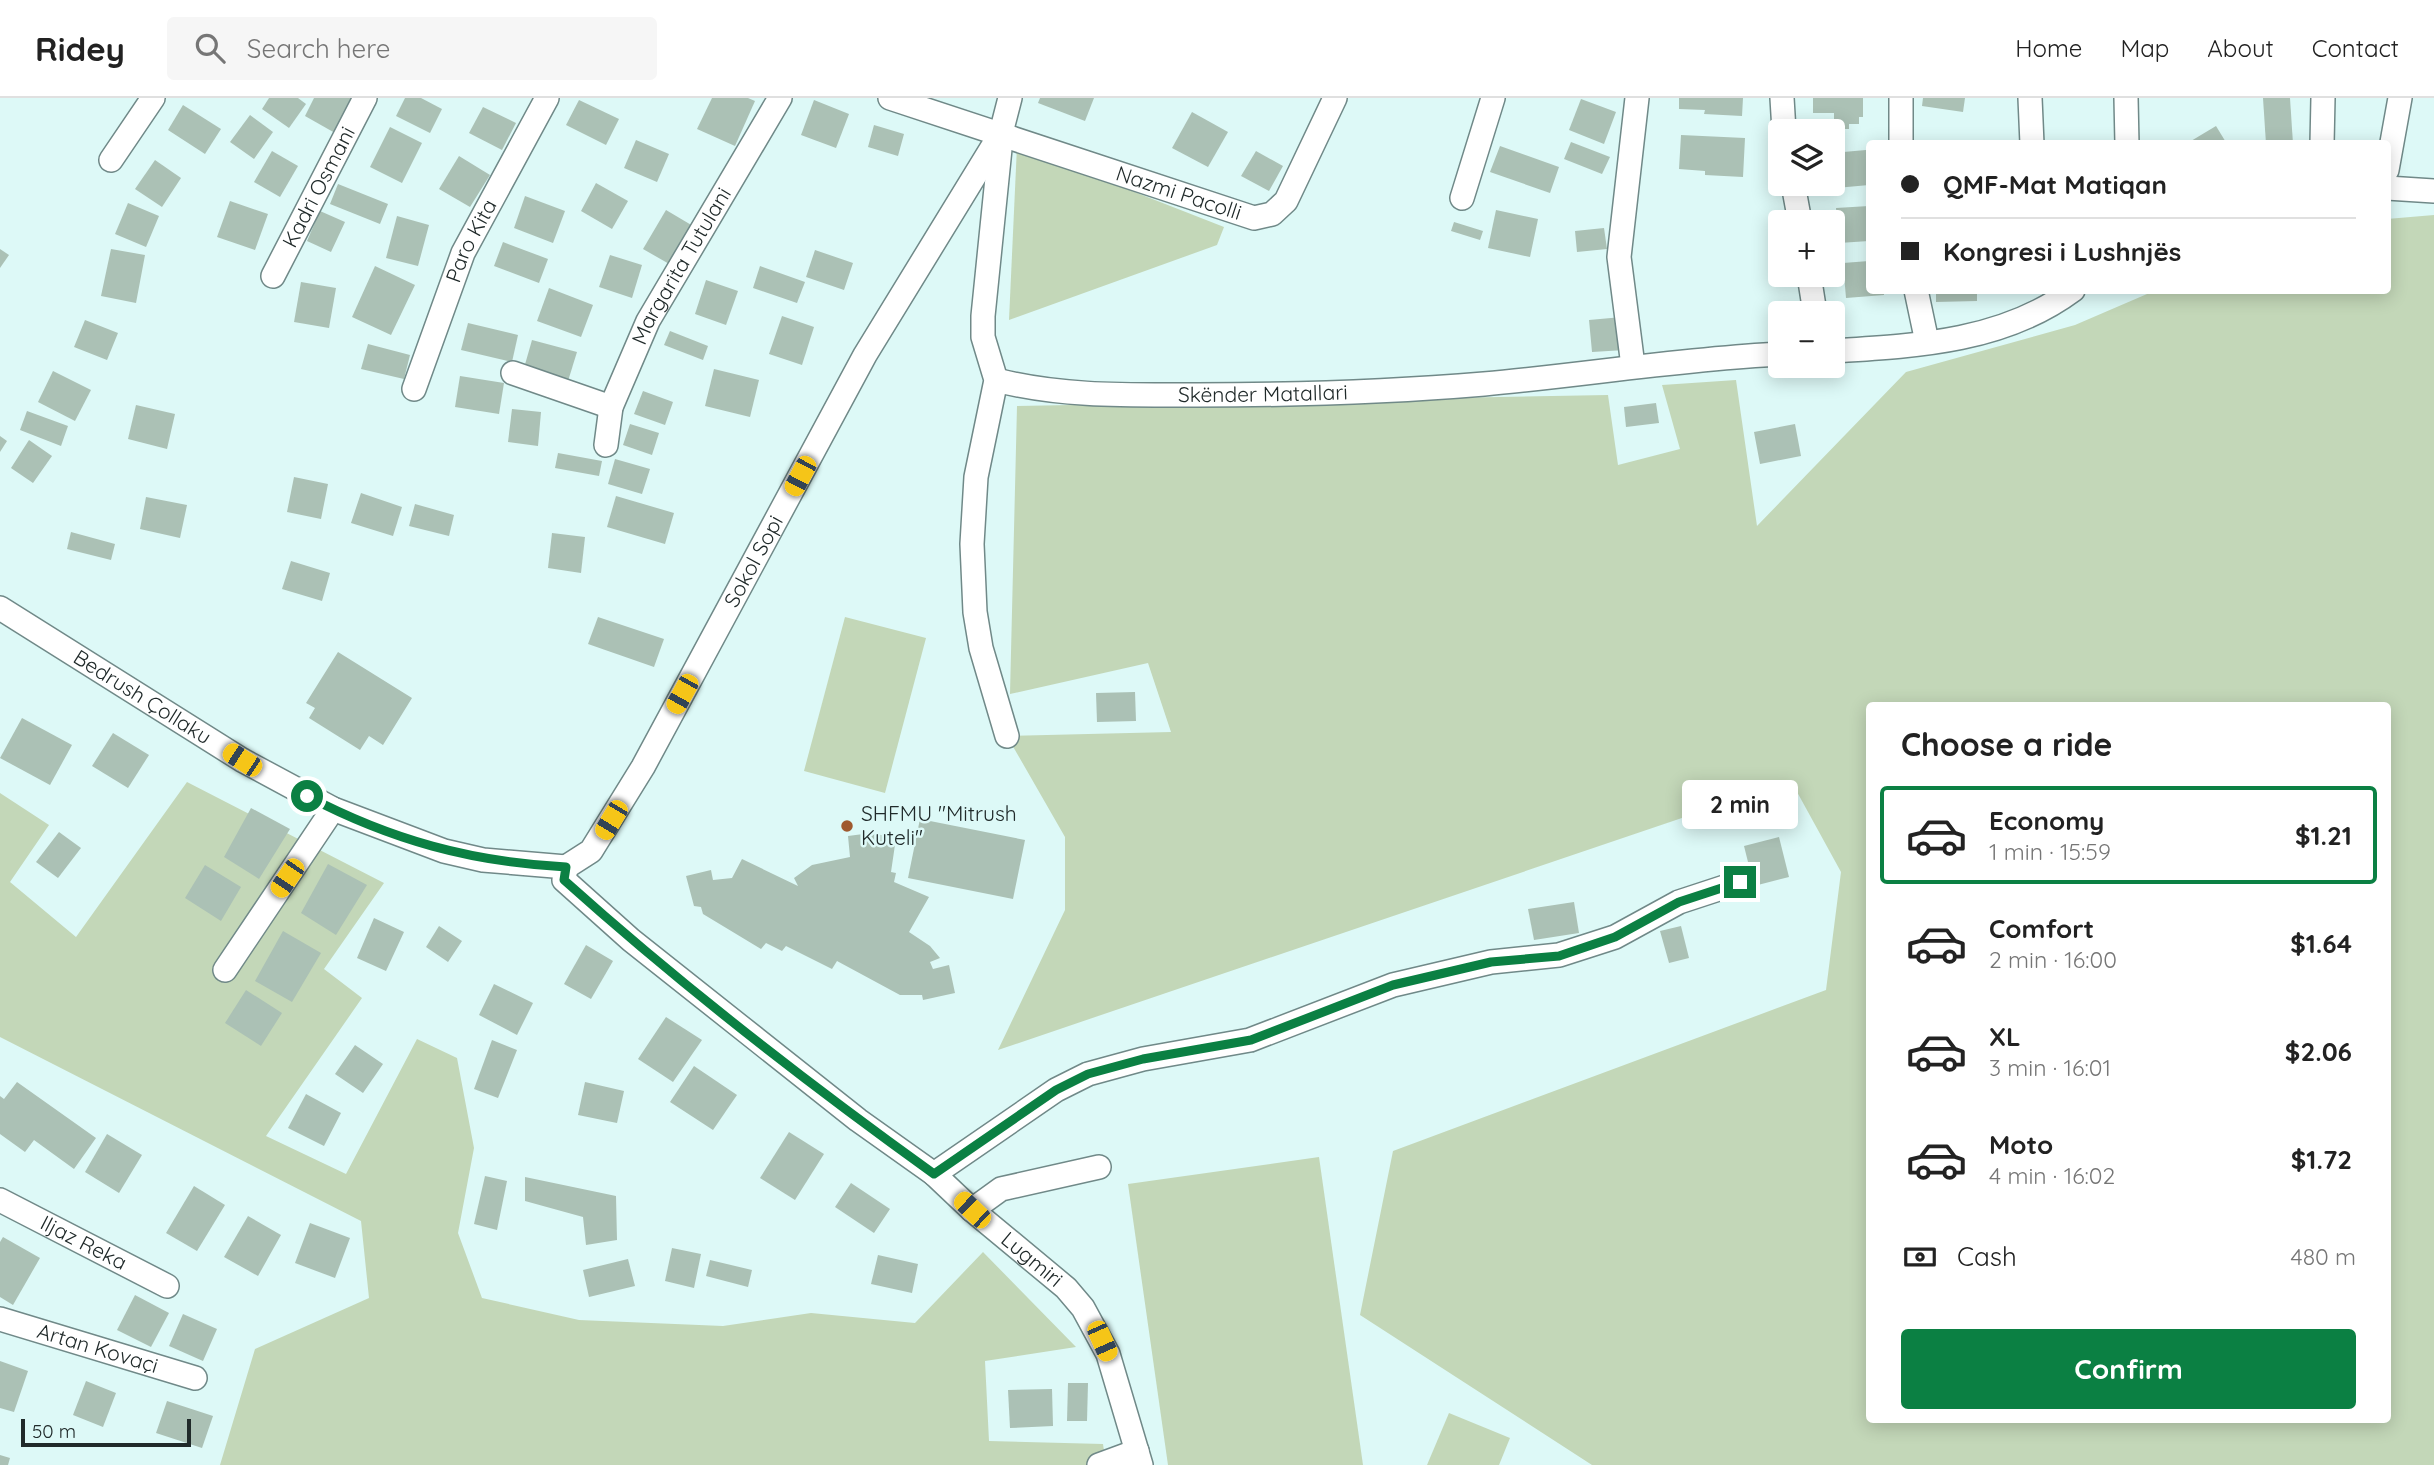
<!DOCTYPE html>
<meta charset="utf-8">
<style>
:root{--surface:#fff;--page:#f6f6f6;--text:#222;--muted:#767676;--line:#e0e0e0;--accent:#0b8043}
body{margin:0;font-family:Quicksand,sans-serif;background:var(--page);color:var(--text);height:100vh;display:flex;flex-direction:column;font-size:26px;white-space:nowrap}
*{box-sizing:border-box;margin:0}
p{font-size:23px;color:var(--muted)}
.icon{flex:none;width:38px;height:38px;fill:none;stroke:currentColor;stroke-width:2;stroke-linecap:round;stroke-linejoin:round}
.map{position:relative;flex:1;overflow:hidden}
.panel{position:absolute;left:1866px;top:604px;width:525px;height:721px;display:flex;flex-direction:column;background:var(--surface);border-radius:7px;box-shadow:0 4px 18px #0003}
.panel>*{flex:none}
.hud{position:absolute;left:1866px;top:42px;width:525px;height:154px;border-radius:7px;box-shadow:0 4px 18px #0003;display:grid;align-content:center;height:154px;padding:0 35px;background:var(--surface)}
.buttons{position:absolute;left:1768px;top:21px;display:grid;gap:14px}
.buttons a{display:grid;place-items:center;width:77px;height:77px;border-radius:7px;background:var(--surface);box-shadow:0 4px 18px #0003;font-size:35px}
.scale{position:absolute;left:21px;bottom:18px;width:170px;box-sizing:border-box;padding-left:7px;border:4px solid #202a2a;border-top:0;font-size:19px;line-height:24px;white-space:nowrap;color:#202a2a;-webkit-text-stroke:5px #ddf9f7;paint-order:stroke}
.end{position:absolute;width:32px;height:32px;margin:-16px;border:9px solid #0b8043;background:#fff;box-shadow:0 0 0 4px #fff}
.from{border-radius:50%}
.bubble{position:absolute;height:49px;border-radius:7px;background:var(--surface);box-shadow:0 4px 18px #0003;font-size:23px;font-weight:700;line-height:49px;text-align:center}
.car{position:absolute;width:21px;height:42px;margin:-21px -10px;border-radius:9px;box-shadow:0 0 5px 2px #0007;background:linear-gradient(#f5c518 24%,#345 0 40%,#f5c518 0 76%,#345 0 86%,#f5c518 0)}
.hud b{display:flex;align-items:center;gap:24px;height:66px;font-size:26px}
.hud b+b{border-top:2px solid var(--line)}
.hud i{width:18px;height:18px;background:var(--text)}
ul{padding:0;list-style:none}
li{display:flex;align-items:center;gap:21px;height:98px;margin:0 14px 10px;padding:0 21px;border:4px solid transparent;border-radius:7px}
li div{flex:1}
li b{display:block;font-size:26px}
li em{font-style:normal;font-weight:700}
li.active{border-color:var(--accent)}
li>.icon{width:63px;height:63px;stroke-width:1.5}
h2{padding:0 35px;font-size:32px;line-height:84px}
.pay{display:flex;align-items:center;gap:18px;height:77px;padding:0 35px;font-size:26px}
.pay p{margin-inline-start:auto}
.button{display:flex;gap:14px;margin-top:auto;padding:14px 35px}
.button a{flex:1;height:80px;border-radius:7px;background:var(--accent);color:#fff;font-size:28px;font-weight:700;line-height:80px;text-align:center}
header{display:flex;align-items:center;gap:42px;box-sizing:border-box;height:98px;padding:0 35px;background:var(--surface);border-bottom:2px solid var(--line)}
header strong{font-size:33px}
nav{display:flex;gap:38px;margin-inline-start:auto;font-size:24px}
.search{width:490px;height:63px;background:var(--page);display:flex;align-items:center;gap:18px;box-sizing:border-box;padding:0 24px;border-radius:7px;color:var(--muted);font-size:26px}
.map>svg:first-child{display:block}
</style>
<header>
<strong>Ridey</strong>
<div class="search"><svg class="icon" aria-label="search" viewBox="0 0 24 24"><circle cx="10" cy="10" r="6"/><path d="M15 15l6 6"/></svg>Search here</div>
<nav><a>Home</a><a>Map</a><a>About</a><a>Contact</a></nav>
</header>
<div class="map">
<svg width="2434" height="1367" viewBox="0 0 2434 1367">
<rect width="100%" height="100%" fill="#ddf9f7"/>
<g fill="#c3d7b8" fill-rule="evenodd">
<polygon points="1017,48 1224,129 1217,147 1009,222"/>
<path d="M2434 117V1367H1592L1360 1217 1393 1053 1826 892 1841 774 1791 683 998 952 1065 812V739L1007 638 1171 634 1148 565 1010 596 1017 308 1608 297 1618 367 1680 351 1662 287 1736 282 1757 428 1906 274 2075 227 2154 193 2387 192V121ZM1869 607H2387V1321H1869Z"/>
<polygon points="845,519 926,540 885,695 804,673"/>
<polygon points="187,684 384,785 324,871 362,900 266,1038 346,1076 417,941 457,960 474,1050 458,1135 482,1200 579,1222 723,1228 811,1215 915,1225 983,1154 1076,1249 985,1263 989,1343 1103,1346 1106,1367 220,1367 255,1251 369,1200 361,1123 0,939 0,695 49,727 10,784 76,839"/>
<polygon points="1319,1059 1363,1367 1168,1367 1128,1086"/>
<polygon points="1449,1315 1510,1340 1499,1367 1427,1367"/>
</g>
<g fill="#abc1b5">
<polygon points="269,0 298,0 306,6 289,30 262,11"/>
<polygon points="314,0 354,0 335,35 305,18"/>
<polygon points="405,0 421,0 442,11 430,35 396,18"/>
<polygon points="712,0 748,0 755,3 735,48 697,31"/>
<polygon points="1040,0 1094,0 1085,23 1038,5"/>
<polygon points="1679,0 1743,0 1742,18 1704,16 1705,12 1679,11"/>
<polygon points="1813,0 1863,0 1863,19 1859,19 1859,26 1849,26 1849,31 1834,31 1834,15 1813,15"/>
<polygon points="1923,0 1965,0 1963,14 1922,8"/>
<polygon points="2263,0 2290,0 2293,46 2266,46"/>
<polygon points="1581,1 1616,14 1604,46 1569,32"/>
<polygon points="579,2 619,21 606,47 566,27"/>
<polygon points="814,2 849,16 836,50 801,37"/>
<polygon points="183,7 221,31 205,56 168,32"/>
<polygon points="483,9 516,25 502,52 469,35"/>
<polygon points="1192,14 1228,34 1208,69 1172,50"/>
<polygon points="250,17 273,34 254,61 230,44"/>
<polygon points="874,27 904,36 898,58 868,49"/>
<polygon points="2216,28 2227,46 2186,46"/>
<polygon points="390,29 422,45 402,85 370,69"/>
<polygon points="1681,37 1745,40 1743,79 1705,77 1705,73 1679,71"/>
<polygon points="636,42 669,56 657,84 624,70"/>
<polygon points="1571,44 1610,59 1602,76 1564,61"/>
<polygon points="1500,48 1559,69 1550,95 1490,74"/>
<polygon points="1866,52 1866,58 1869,58 1869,87 1836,90 1832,55"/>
<polygon points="272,53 298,68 280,99 254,84"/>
<polygon points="1256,53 1283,68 1269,93 1241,78"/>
<polygon points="459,58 490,77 470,109 439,91"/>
<polygon points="155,62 181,80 162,109 135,91"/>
<polygon points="596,85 628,103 612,131 581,113"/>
<polygon points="338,86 388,106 380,126 330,106"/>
<polygon points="525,98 565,113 553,145 514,130"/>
<polygon points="230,103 268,116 255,152 217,139"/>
<polygon points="128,105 159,118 146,149 115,136"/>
<polygon points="1869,108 1869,143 1839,145 1836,110"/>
<polygon points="666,112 693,128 671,167 643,151"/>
<polygon points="1496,112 1538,121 1530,159 1488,150"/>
<polygon points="320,113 345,124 331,154 307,143"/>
<polygon points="397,118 429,127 418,168 386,160"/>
<polygon points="1454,124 1483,133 1480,142 1451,133"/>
<polygon points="1604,130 1607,151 1577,154 1575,133"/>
<polygon points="503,144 548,161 539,185 494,168"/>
<polygon points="0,151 9,157 0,170"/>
<polygon points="111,151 145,157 136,205 101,198"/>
<polygon points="815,152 853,165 844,192 806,179"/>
<polygon points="610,157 642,167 632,200 599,189"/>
<polygon points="1869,163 1869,192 1884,192 1884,197 1846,200 1843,165"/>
<polygon points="375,168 415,187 391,237 352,219"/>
<polygon points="760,168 805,184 797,205 753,190"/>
<polygon points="706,182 738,193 726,227 695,216"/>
<polygon points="301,184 336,190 329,230 294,224"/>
<polygon points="549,190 593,207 581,239 537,223"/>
<polygon points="1936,192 1977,192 1977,203 1936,204"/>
<polygon points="782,218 814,229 802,267 769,256"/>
<polygon points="1622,219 1625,252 1592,254 1589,222"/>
<polygon points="85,222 118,235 107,262 74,249"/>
<polygon points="468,225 518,237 512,264 461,252"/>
<polygon points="670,233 708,248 703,262 664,247"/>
<polygon points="532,242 577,254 568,283 524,270"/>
<polygon points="368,246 410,257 404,281 361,271"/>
<polygon points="714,271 759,282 750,319 705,308"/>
<polygon points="53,273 91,292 75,323 38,304"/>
<polygon points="460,278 504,285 499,316 455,309"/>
<polygon points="643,293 673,304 665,327 634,316"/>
<polygon points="1656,305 1659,325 1626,329 1624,309"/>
<polygon points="136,307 175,316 167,351 128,341"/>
<polygon points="512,311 541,314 538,348 508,344"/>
<polygon points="27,313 68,328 61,348 20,332"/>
<polygon points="630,326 659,335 652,357 623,347"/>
<polygon points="1795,326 1801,358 1760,366 1754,334"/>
<polygon points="0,338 7,343 0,354"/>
<polygon points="29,342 52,358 33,385 11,370"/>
<polygon points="558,355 602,363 599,378 555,370"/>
<polygon points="615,361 650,371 642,396 608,386"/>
<polygon points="294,379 328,386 321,421 287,414"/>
<polygon points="361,395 402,409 393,438 351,425"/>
<polygon points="616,398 674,415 665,446 607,429"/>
<polygon points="146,399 187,407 180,440 140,431"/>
<polygon points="415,406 454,417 449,438 409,428"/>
<polygon points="71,434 115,446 111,462 67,451"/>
<polygon points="552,435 585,439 581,475 548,470"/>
<polygon points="291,463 330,475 322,503 282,491"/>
<polygon points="598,519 664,541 654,569 588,546"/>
<polygon points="338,554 412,600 383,647 369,638 360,652 309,620 315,610 306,605"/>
<polygon points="1135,594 1136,623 1097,624 1096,595"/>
<polygon points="22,620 72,647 50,687 0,660"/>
<polygon points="113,635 149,657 128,690 92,668"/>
<polygon points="251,710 290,731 259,781 224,759"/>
<polygon points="920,721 1025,742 1013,801 908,780"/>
<polygon points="59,734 81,750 58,780 36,764"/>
<polygon points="871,735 896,740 891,774 896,775 894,784 929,799 909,834 930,848 940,860 930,864 933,871 949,867 955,895 923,902 922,897 900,897 837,863 832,871 786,848 782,853 766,845 761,851 703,816 701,809 694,808 686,778 711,772 713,782 732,780 742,761 798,788 794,780 812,767 850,759 848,738"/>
<polygon points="1779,739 1789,779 1754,788 1744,748"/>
<polygon points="328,766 367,787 336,837 301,815"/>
<polygon points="205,767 241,789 221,823 185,800"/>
<polygon points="1574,804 1579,835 1534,842 1528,811"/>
<polygon points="374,820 404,834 386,873 357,860"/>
<polygon points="439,828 462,843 448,864 426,849"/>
<polygon points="1681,828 1689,860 1669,865 1660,833"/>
<polygon points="283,833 321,855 292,904 255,883"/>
<polygon points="586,847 613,863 591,901 564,886"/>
<polygon points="494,886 533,905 517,937 479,917"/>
<polygon points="246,892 282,915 261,948 225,925"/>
<polygon points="666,919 702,942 673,984 638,961"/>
<polygon points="492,942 517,952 498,1000 474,991"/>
<polygon points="355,947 383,966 363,995 335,976"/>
<polygon points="694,968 737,997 713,1032 670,1004"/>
<polygon points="17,984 96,1040 74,1071 34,1042 25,1054 0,1036 0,998 4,1001"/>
<polygon points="585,984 624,993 617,1025 578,1017"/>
<polygon points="306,996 341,1015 324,1048 288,1030"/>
<polygon points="789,1034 824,1056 795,1102 760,1080"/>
<polygon points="107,1036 142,1057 119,1095 85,1074"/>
<polygon points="485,1078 507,1083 497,1132 474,1126"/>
<polygon points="525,1079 616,1098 617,1142 586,1147 583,1119 525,1103"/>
<polygon points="851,1085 890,1111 874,1135 835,1109"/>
<polygon points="194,1088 225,1107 197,1153 166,1135"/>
<polygon points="248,1118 281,1137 258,1178 224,1159"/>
<polygon points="310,1125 350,1140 335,1180 295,1165"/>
<polygon points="3,1139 40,1160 13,1207 0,1199 0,1144"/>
<polygon points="672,1150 701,1156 694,1190 665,1183"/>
<polygon points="878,1157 918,1166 912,1195 871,1186"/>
<polygon points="628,1161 635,1188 589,1199 583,1172"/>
<polygon points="710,1162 752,1172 748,1189 706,1178"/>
<polygon points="135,1197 169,1215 151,1249 117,1232"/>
<polygon points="183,1216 217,1231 203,1263 169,1248"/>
<polygon points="0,1263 28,1273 14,1314 0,1310"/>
<polygon points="86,1283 116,1295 103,1329 73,1317"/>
<polygon points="1068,1285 1088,1285 1087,1323 1067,1323"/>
<polygon points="1052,1291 1053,1328 1010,1330 1008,1292"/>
<polygon points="167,1303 213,1318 202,1350 156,1335"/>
<polygon points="0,1357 10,1360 8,1367 0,1367"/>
</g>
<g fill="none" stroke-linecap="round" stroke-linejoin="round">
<defs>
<g id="minor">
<path id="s1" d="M890 0 1254 120 1272 116 1286 103 1335 0"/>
<polyline points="1782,0 1784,33"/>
<polyline points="2030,0 2032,46"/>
<polyline points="2126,0 2127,46"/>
<polyline points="1001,41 983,218 983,239 996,282 976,379 972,446 975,514 981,550 1007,638"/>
<polyline points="1901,46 1901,0"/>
<polyline points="2322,46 2323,0"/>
<polyline points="111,62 153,0"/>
<polyline points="2387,72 2400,0"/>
<polyline points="1793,86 1800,124"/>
<polyline points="2387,90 2434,93"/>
<polyline points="1462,100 1493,0"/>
<polyline points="1809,177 1815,215"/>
<path id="s2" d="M273 178 365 0"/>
<polyline points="1916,192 1927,244"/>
<path d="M1832 253C1916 248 2003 244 2073 192"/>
<polyline points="1633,268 1619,159 1637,0"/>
<polyline points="513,275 611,309"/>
<path id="s3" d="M996 282C1062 299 1130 297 1197 297 1292 297 1389 294 1484 286 1583 277 1681 261 1780 256"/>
<path id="s4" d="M414 291 463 155 547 0"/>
<path id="s5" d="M606 347 611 309 648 223 780 0"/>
<path id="s6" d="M0 510 242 662 333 711 444 753 483 762 566 769"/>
<path id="s7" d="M566 769 591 753 643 669 865 257 1001 35 1010 0"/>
<path id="s8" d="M566 769 564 782 631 842 858 1022 934 1076 972 1112 1066 1190 1083 1210 1108 1256 1141 1367"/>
<polyline points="225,872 333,711"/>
<polyline points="934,1076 1056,992 1088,976 1143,961 1250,942 1393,887 1491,864 1559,857 1615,839 1679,804 1740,784"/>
<path id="s9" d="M0 1102 167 1188"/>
<polyline points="972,1112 1001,1091 1099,1069"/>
<path id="s10" d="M0 1221 195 1280"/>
<polyline points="1099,1367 1137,1353"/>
</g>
</defs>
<use href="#minor" stroke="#708988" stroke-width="26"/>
<use href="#minor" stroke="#fff" stroke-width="23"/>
</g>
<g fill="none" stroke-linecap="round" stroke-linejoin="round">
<path stroke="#0b8043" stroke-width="9" d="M307 698C391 742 471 764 566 769L564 782C681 887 806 984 934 1076L1056 992 1088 976 1143 961 1251 942 1393 887 1491 864 1559 858 1615 839 1679 804 1740 784"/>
</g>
<circle fill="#9f592e" stroke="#ddf9f7" stroke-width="2.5" cx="847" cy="728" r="7"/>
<g text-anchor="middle" stroke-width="5" stroke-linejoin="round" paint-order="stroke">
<g font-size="21" fill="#202a2a" stroke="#ddf9f7">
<text dy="7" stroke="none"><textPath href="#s2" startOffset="100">Kadri Osmani</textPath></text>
<text dy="7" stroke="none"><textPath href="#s1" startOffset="304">Nazmi Pacolli</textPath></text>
<text dy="7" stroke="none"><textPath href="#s4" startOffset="159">Paro Kita</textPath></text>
<text dy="7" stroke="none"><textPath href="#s5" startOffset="196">Margarita Tutulani</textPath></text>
<text dy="7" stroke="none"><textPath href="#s3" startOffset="268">Skënder Matallari</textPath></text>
<text dy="7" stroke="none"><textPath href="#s7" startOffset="362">Sokol Sopi</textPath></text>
<text dy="7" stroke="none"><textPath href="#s6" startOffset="168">Bedrush Çollaku</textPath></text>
<text dy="7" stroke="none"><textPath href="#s9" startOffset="94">Iljaz Reka</textPath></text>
<text dy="7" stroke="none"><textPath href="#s8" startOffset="616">Lugmiri</textPath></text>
<text dy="7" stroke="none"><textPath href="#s10" startOffset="102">Artan Kovaçi</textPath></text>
</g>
<g font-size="21" fill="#202a2a" stroke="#ddf9f7" text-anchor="start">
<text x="861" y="723">SHFMU "Mitrush<tspan x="861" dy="24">Kuteli"</tspan></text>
</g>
</g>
</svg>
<div class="buttons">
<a><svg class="icon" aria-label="layers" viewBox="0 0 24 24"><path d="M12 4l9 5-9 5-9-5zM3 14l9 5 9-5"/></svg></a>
<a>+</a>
<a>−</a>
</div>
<div class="scale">50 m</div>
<i class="end from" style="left:307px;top:698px"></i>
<i class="end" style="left:1740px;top:784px"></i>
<div class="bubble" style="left:1682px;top:682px;width:116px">2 min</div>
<i class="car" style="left:800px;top:378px;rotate:208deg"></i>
<i class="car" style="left:682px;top:596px;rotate:209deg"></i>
<i class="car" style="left:242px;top:662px;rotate:303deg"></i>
<i class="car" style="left:611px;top:722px;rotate:211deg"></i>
<i class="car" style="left:287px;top:780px;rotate:214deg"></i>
<i class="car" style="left:972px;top:1112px;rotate:314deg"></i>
<i class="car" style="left:1102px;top:1243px;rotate:156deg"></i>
<div class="hud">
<b><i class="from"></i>QMF-Mat Matiqan</b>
<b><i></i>Kongresi i Lushnjës</b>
</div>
<section class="panel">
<h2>Choose a ride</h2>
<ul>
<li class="active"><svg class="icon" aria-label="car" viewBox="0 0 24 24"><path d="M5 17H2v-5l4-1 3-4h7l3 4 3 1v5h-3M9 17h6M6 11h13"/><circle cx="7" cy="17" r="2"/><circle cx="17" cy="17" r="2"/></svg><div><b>Economy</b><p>1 min · 15:59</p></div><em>$1.21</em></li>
<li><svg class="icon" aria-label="car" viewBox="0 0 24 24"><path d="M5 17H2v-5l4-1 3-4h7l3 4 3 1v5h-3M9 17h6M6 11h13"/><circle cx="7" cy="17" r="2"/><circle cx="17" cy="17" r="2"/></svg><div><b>Comfort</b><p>2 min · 16:00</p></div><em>$1.64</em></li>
<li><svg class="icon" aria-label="car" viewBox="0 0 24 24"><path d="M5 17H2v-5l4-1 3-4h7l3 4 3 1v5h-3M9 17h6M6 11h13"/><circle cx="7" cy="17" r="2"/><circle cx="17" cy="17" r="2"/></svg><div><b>XL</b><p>3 min · 16:01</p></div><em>$2.06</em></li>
<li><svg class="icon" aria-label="car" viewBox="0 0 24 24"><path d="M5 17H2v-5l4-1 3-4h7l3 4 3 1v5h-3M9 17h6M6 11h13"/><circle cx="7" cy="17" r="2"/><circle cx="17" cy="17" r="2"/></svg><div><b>Moto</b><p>4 min · 16:02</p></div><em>$1.72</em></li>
</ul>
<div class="pay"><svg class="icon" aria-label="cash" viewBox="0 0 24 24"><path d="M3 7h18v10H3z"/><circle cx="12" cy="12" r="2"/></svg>Cash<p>480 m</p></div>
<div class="button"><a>Confirm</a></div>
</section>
</div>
